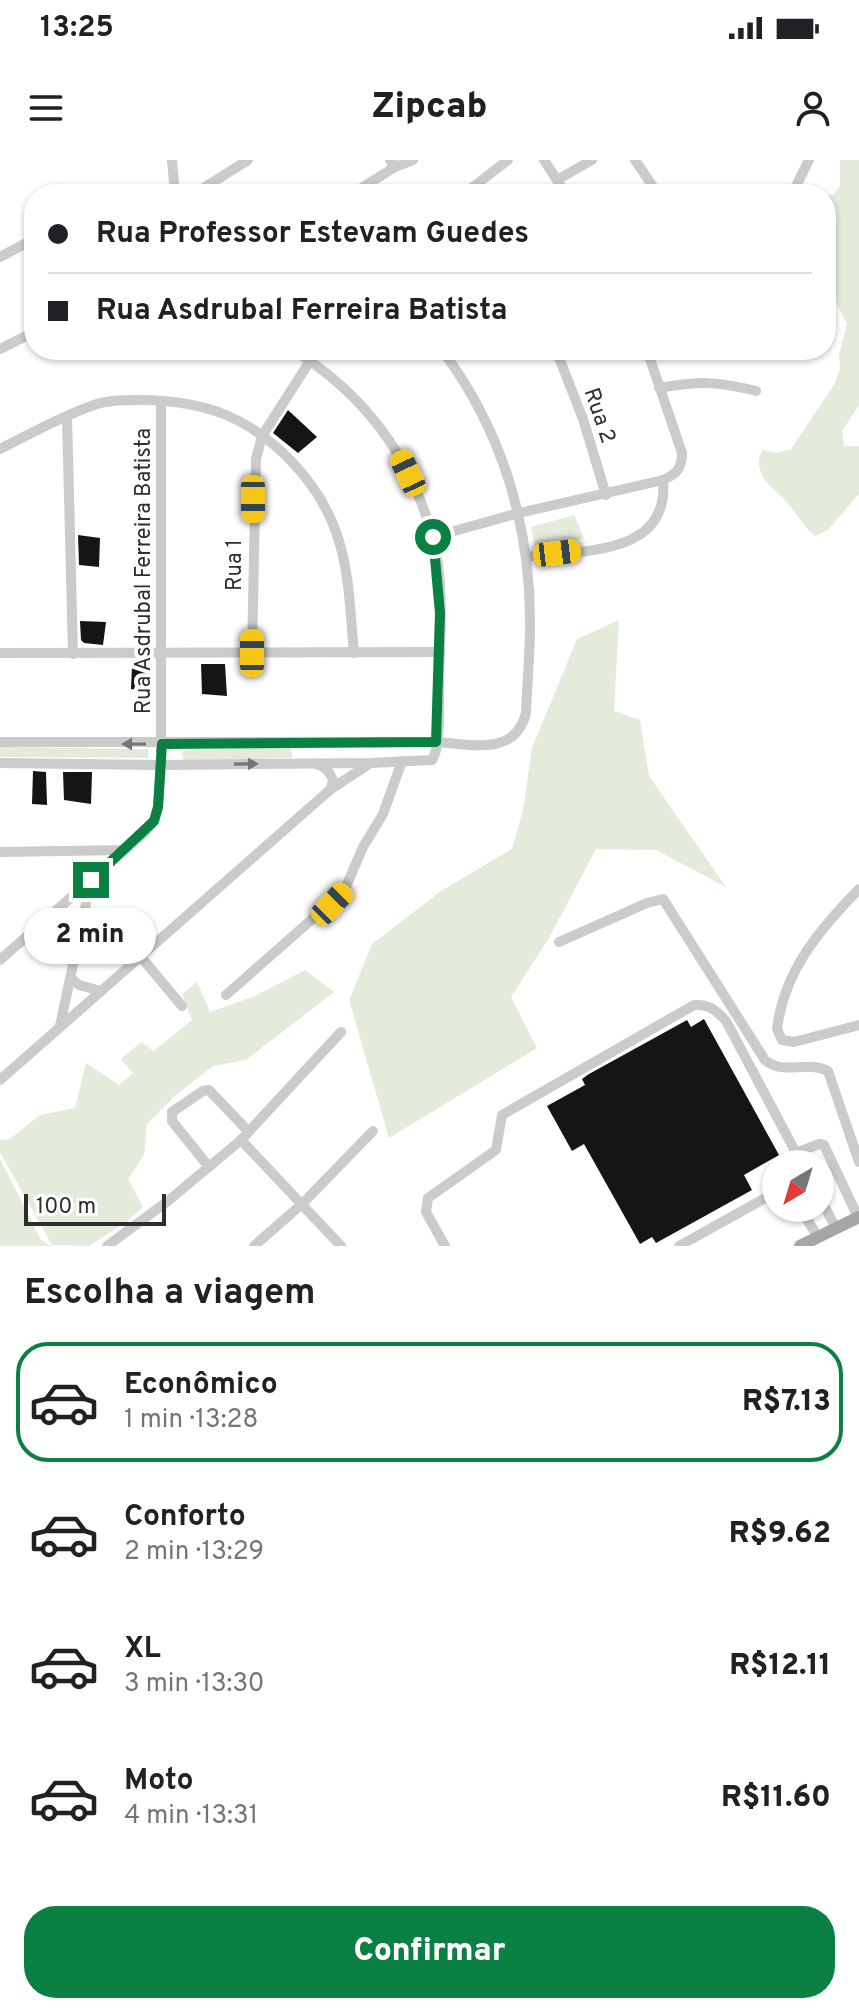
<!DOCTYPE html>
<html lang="pt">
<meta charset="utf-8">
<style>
:root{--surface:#fff;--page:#f6f6f6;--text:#202124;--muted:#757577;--line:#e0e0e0;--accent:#0b8043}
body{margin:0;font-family:Overpass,sans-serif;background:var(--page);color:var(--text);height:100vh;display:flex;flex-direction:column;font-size:30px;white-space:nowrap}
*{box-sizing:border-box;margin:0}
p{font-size:26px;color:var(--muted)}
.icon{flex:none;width:44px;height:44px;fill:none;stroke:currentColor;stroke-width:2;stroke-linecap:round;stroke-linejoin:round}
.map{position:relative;height:1086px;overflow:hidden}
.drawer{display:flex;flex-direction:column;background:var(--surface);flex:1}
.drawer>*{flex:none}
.guide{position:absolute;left:24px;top:24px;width:812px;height:176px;border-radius:32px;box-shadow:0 2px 6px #0004;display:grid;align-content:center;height:176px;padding:0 24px;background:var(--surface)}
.needle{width:52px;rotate:218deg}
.buttons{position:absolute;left:762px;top:990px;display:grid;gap:16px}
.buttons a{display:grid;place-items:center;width:72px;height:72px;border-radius:50%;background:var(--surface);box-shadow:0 2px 6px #0004;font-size:40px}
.scale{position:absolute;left:24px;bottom:20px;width:142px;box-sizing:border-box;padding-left:8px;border:4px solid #2e2e2e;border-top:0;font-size:22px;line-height:28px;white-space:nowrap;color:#2e2e2e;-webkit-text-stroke:6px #fff;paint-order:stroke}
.end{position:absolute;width:36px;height:36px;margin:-18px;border:10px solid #0b8043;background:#fff;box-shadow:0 0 0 4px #fff}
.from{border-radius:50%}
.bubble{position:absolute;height:56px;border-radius:28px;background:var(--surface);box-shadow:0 2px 6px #0004;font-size:26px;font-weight:800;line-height:56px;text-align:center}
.car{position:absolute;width:24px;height:48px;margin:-24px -12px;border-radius:10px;box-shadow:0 0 6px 2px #0007;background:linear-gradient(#f5c518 24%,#345 0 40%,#f5c518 0 76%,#345 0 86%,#f5c518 0)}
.guide b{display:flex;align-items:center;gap:28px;height:76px;font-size:30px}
.guide b+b{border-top:2px solid var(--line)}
.guide i{width:20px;height:20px;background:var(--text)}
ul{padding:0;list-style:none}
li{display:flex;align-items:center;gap:24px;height:120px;margin:0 16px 12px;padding:0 8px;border:4px solid transparent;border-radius:32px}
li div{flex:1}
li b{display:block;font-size:30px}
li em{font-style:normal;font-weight:800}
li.current{border-color:var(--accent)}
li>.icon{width:72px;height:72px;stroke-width:1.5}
h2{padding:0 24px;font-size:36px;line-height:96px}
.button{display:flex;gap:16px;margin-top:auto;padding:16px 24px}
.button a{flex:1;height:92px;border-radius:32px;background:var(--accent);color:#fff;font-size:32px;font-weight:800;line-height:92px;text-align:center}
.status{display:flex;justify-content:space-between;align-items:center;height:56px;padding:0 40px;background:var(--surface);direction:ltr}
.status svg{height:22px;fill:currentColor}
header{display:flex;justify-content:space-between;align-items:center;height:104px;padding:0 24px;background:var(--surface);font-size:36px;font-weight:800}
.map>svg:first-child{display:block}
</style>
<div class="status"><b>13:25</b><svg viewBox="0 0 49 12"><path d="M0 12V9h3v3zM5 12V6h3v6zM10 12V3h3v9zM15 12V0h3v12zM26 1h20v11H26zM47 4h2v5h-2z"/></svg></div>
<header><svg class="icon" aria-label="menu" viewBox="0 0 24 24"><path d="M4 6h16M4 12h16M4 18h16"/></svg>Zipcab<svg class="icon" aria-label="person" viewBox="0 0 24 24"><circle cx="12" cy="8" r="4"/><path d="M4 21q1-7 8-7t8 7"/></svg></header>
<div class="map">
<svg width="859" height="1086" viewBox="0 0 859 1086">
<rect width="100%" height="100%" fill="#fff"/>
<g fill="#e5ebdb">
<path d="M840 0H859V245L842 271 844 286H859V334L828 370 815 376C802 366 797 352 785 340 776 330 759 320 759 303 758 299 761 295 762 290L777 293 791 289 834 225 840 209 839 194 847 164 833 136 826 130V35H833L840 26Z"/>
<polygon points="574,355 584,378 536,390 531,367"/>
<polygon points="619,460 614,551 640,560 649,616 726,727 656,690 596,689 549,778 511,837 537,888 389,978 349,840 372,784 441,731 512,689 523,650 532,588 577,479"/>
<polygon points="291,585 292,598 184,601 181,591"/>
<polygon points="0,587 148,589 149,598 0,597"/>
<polygon points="305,810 334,832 246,900 213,906 176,935 147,964 144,995 128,1019 143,1047 126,1062 89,1086 52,1085 0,992 0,980 10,979 40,955 75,948 86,903 119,925 133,913 121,899 141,882 154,891 192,860 182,834 197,822 210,852 255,836"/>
<polygon points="0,999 41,1080 52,1086 0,1086"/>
</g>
<g fill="#151515">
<polygon points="288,250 317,277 298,293 273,273"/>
<polygon points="78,375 100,378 99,407 79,405"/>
<polygon points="80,461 106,462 103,485 84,483 81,480"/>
<polygon points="201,504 225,504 227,536 202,534"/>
<polygon points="132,506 146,506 151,532 131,529"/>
<polygon points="33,611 46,612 47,645 32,644"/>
<polygon points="63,612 92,612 91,644 64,640"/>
<polygon points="704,859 779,995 744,1015 752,1030 656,1083 652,1077 640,1084 584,984 572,991 547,946 585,925 582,919 589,914 687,860 691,867"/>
</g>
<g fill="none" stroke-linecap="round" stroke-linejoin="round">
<g stroke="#cbcbcb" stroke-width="10">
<polyline points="172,0 175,34"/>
<polyline points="390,0 395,7 413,0"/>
<polyline points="544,0 566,34"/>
<polyline points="635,0 658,34"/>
<polyline points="557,20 592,0"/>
<polyline points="194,34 248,0"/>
<polyline points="352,34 395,7"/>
<polyline points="464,34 508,0"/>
<polyline points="792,34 809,0"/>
<polyline points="0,97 34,79"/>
<polyline points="0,189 34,172"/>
<polyline points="556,190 583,259 606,335"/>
<path d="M659 228C700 221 716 221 756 231"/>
<polyline points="67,257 73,494"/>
<path d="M0 289C30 274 62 256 94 245 111 239 130 240 148 240 174 241 202 245 226 255 274 275 319 323 336 372 350 411 350 452 354 493"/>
<path d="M433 377 519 353 663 320C677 314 682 308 682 293L647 190"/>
<path d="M526 397C580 390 670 397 663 320"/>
<polyline points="0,493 440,492"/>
<polyline points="252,493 256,299 262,276 317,190"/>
<path d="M0 582H436C471 584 515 597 526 553 527 524 530 495 530 466 531 366 502 270 442 190"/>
<path d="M0 603 161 605 371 603 432 600C442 586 438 540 439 521 440 474 445 421 432 375 410 296 363 233 293 190"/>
<path d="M316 604C326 607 329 611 333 620L331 629"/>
<polyline points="0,692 125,690"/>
<path d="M859 729C819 770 784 811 777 869L782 880 794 882 859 865"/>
<path d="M559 782 647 743 663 739 765 900C783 916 807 900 828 911L859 1002"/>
<polyline points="141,797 182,846"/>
<polyline points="0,800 144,673 154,661 158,647 161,605 161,241"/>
<polyline points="72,819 79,825 101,831"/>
<polyline points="226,835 344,731 363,687 383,654 402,601"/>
<polyline points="60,866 91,720"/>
<polyline points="0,920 331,629 369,604"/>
<polyline points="241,980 341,1086"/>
<polyline points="796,993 819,984 824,985 858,1057"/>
<polyline points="209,1007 172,961 172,952 203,931 209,930 248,971"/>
<polyline points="820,1038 836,1068"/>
<polyline points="800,1048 818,1077"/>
<polyline points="107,1086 168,1041 241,980 341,872"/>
<polyline points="254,1086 302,1044 373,971"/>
<path d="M445 1086 426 1052 428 1038 496 990 502 955 694 845C709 844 716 850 726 861L802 1004"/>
<polyline points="679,1086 776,1032"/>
</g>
<polyline stroke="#a6a6a6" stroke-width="12" points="800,1086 859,1057"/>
</g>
<defs><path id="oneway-solid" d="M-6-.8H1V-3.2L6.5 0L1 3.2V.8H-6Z" transform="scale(2)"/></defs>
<g fill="#757575">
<use href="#oneway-solid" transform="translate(134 584) rotate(-180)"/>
<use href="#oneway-solid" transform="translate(246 604) rotate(-1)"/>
</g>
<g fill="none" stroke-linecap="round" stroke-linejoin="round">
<polyline stroke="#0b8043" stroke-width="10" points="91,720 154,661 158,647 162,584 436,582 440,453 433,377"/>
</g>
<g text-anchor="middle" stroke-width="8" stroke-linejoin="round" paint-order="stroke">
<g font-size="22" fill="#2e2e2e" stroke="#fff">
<text transform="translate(601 255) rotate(71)" y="8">Rua 2</text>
<text transform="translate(233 405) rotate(-90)" y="8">Rua 1</text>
<text transform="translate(142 411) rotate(-90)" y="8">Rua Asdrubal Ferreira Batista</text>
</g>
</g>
</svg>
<div class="buttons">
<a><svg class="needle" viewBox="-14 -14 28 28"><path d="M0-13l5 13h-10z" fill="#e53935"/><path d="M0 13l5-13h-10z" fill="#757577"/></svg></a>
</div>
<div class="scale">100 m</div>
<i class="end from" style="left:433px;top:377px"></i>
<i class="end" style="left:91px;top:720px"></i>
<div class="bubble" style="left:24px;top:748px;width:132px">2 min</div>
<i class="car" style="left:408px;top:313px;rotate:335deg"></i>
<i class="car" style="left:253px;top:339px;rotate:180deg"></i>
<i class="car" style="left:557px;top:393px;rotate:83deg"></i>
<i class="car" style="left:252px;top:493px;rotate:0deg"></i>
<i class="car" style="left:332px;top:744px;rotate:44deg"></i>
<div class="guide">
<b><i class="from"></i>Rua Professor Estevam Guedes</b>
<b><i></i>Rua Asdrubal Ferreira Batista</b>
</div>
</div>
<section class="drawer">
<h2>Escolha a viagem</h2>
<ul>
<li class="current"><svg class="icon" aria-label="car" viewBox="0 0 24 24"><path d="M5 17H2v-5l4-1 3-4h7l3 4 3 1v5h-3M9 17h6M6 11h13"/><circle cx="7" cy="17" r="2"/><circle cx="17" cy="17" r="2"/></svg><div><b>Econômico</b><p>1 min · 13:28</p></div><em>R$7.13</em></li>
<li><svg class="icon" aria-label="car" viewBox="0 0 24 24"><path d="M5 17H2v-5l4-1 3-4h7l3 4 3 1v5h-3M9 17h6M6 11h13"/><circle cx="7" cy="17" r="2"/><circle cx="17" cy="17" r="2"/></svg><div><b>Conforto</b><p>2 min · 13:29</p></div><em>R$9.62</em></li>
<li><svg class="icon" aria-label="car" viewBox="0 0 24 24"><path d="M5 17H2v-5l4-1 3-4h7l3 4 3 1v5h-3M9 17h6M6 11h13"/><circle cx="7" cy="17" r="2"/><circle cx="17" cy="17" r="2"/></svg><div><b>XL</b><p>3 min · 13:30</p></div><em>R$12.11</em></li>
<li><svg class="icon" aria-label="car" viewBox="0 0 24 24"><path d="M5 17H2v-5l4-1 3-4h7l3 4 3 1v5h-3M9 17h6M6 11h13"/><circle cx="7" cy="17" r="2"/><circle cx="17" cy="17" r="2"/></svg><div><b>Moto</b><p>4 min · 13:31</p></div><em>R$11.60</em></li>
</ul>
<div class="button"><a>Confirmar</a></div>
</section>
